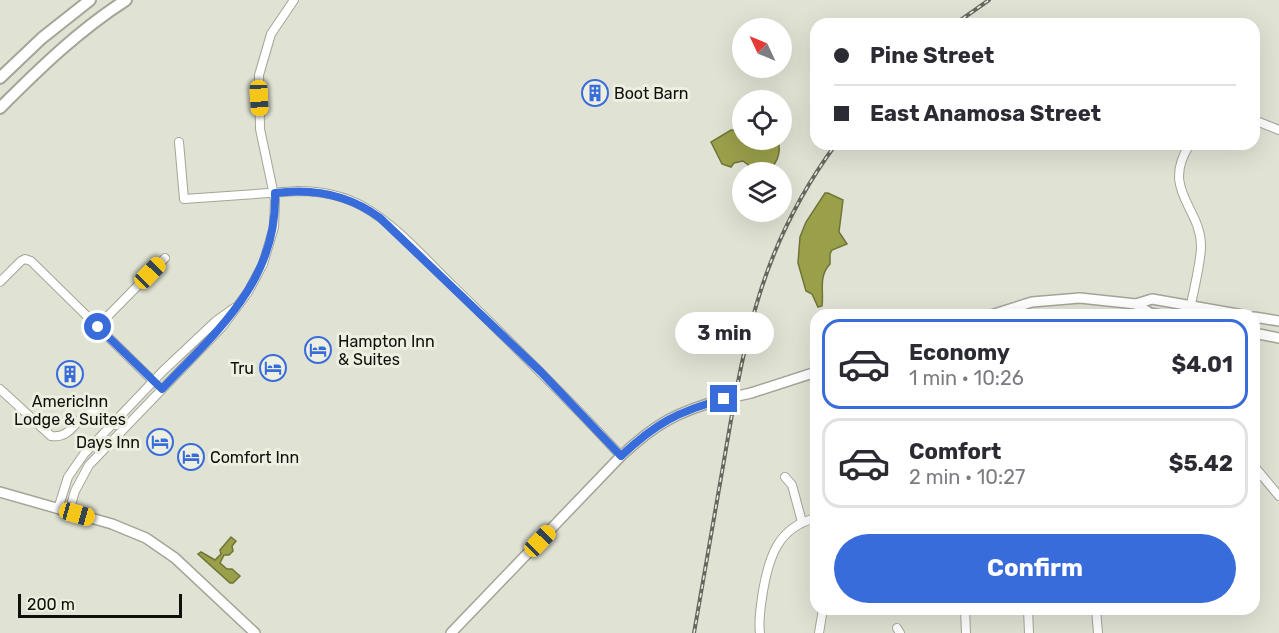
<!DOCTYPE html>
<meta charset="utf-8">
<style>
:root{--surface:#fff;--page:#f2f2f3;--text:#2b2b33;--muted:#7c7c81;--line:#e1e1e2;--accent:#386cdb}
body{margin:0;font-family:Rubik,sans-serif;background:var(--page);color:var(--text);height:100vh;display:flex;flex-direction:column;font-size:22px;white-space:nowrap}
*{box-sizing:border-box;margin:0}
p{font-size:20px;color:var(--muted)}
.icon{flex:none;width:33px;height:33px;fill:none;stroke:currentColor;stroke-width:2;stroke-linecap:round;stroke-linejoin:round}
.map{position:relative;flex:1;overflow:hidden}
.sheet{position:absolute;left:810px;top:309px;width:450px;height:306px;display:flex;flex-direction:column;background:var(--surface);border-radius:18px;box-shadow:0 6px 24px #0002}
.sheet>*{flex:none}
.guide{position:absolute;left:810px;top:18px;width:450px;height:132px;border-radius:18px;box-shadow:0 6px 24px #0002;display:grid;align-content:center;height:132px;padding:0 24px;background:var(--surface)}
.needle{width:39px;rotate:314deg}
.buttons{position:absolute;left:732px;top:18px;display:grid;gap:12px}
.buttons a{display:grid;place-items:center;width:60px;height:60px;border-radius:50%;background:var(--surface);box-shadow:0 6px 24px #0002;font-size:30px}
.scale{position:absolute;left:18px;bottom:15px;width:164px;box-sizing:border-box;padding-left:6px;border:3px solid #0f0f0b;border-top:0;font-size:16px;line-height:21px;white-space:nowrap;color:#0f0f0b;-webkit-text-stroke:4px #edefe1;paint-order:stroke}
.end{position:absolute;width:27px;height:27px;margin:-14px;border:8px solid #386cdb;background:#fff;box-shadow:0 0 0 3px #fff}
.from{border-radius:50%}
.bubble{position:absolute;height:42px;border-radius:21px;background:var(--surface);box-shadow:0 6px 24px #0002;font-size:20px;font-weight:700;line-height:42px;text-align:center}
.car{position:absolute;width:18px;height:36px;margin:-18px -9px;border-radius:8px;box-shadow:0 0 4px 2px #0007;background:linear-gradient(#f5c518 24%,#345 0 40%,#f5c518 0 76%,#345 0 86%,#f5c518 0)}
.guide b{display:flex;align-items:center;gap:21px;height:57px;font-size:22px}
.guide b+b{border-top:2px solid var(--line)}
.guide i{width:15px;height:15px;background:var(--text)}
ul{padding:10px 0 0;list-style:none}
li{display:flex;align-items:center;gap:18px;height:90px;margin:0 12px 9px;padding:0 12px;border:3px solid var(--line);border-radius:18px}
li div{flex:1}
li b{display:block;font-size:22px}
li em{font-style:normal;font-weight:700}
li.selected{border-color:var(--accent)}
li>.icon{width:54px;height:54px;stroke-width:1.5}
.primary-button{display:flex;gap:12px;margin-top:auto;padding:12px 24px}
.primary-button a{flex:1;height:69px;border-radius:36px;background:var(--accent);color:#fff;font-size:24px;font-weight:700;line-height:69px;text-align:center}
.map>svg:first-child{display:block}
</style>
<div class="map">
<svg width="1279" height="633" viewBox="0 0 1279 633">
<rect width="100%" height="100%" fill="#e0e2d4"/>
<g fill="#9aa04a" stroke="#707437" stroke-width="1.5">
<path d="M731 130 742 131V140L778 141C782 154 776 166 765 172L756 171 743 161 734 163 731 167 722 164 711 142Z"/>
<path d="M825 193H828L843 200 839 232 847 244 832 250 830 254V264C818 277 824 291 822 306L818 307 812 294 806 291 798 263 800 237 806 222Z"/>
<polygon points="231,537 236,541 232,546 233,551 229,555 224,555 220,563 227,569 232,569 240,576 233,583 230,583 198,554 201,552 215,560 221,554 220,550"/>
</g>
<g fill="none" stroke-linecap="round" stroke-linejoin="round">
<defs>
<g id="minor">
<polyline points="1254,120 1279,130"/>
<path d="M179 142 184 199 298 191C322 191 343 195 364 207 396 225 426 260 453 286 510 342 567 397 621 456"/>
<polyline points="0,282 21,261 25,259 31,261 155,383"/>
<path d="M1189 315C1192 296 1201 264 1201 246 1201 207 1160 190 1190 144"/>
<polyline points="98,326 165,258"/>
<path d="M0 389 51 436C81 441 76 391 116 425"/>
<polyline points="1254,466 1279,496"/>
<polyline points="785,477 792,485 802,522"/>
<polyline points="58,509 68,477 84,454 163,371 216,321 234,308"/>
<polyline points="69,512 75,491 89,465 222,327 248,292 263,264 274,227 275,200 260,129 259,75 271,34 294,0"/>
<polyline points="965,609 966,633"/>
<polyline points="1028,609 1029,633"/>
<polyline points="1096,609 1098,633"/>
<polyline points="897,628 900,633"/>
<path d="M760 633C758 620 761 605 763 591 769 557 778 527 816 518"/>
<polyline points="819,633 823,609"/>
</g>
<g id="major">
<polyline points="1136,304 1152,299 1243,315"/>
<polyline points="991,315 1032,302 1080,298 1136,304 1150,313 1160,315"/>
<polyline points="1254,317 1279,321"/>
<polyline points="1254,333 1279,338"/>
<polyline points="751,393 816,372"/>
<polyline points="0,492 112,524 146,538 175,558 255,633"/>
<path d="M451 633 621 456C655 424 678 411 724 399"/>
</g>
<g id="highway">
<polyline points="0,78 42,38 90,0"/>
<path d="M0 108C39 69 79 30 126 0"/>
</g>
</defs>
<use href="#minor" stroke="#a3a597" stroke-width="10"/>
<use href="#major" stroke="#a3a597" stroke-width="12"/>
<use href="#highway" stroke="#a3a597" stroke-width="14"/>
<use href="#minor" stroke="#fff" stroke-width="8"/>
<use href="#major" stroke="#fff" stroke-width="9"/>
<use href="#highway" stroke="#fff" stroke-width="10"/>
<defs>
<g id="rail">
<polyline points="955,24 989,0"/>
<path d="M694 633C705 572 715 510 726 449 746 331 763 243 836 144"/>
</g>
</defs>
<use href="#rail" stroke="#66675f" stroke-width="4"/>
<use href="#rail" stroke="#edefe1" stroke-width="1.5" stroke-dasharray="4.5" stroke-linecap="butt"/>
<defs>
<polyline id="major-bridge" points="724,399 751,393"/>
</defs>
<use href="#major-bridge" stroke="#a3a597" stroke-width="12" stroke-linecap="butt"/>
<use href="#major-bridge" stroke="#fff" stroke-width="9"/>
</g>
<g fill="none" stroke-linecap="round" stroke-linejoin="round">
<path stroke="#386cdb" stroke-width="8" d="M98 327 162 389C217 331 278 280 275 193 313 188 348 194 380 218L541 372 621 456C655 424 678 411 724 399"/>
</g>
<defs>
<symbol id="building-ring" viewBox="-11 -11 22 22"><circle r="9.5" fill="#edefe1" stroke="#386cdb" stroke-width="1.5"/><path d="M-4-6H4V6H1V3H-1V6H-4ZM-2.5-4.3h1.7v1.8h-1.7ZM.8-4.3h1.7v1.8H.8ZM-2.5-1h1.7V.8h-1.7ZM.8-1h1.7V.8H.8Z" fill="#386cdb"/></symbol>
<symbol id="hotel-ring" viewBox="-11 -11 22 22"><circle r="9.5" fill="#edefe1" stroke="#386cdb" stroke-width="1.5"/><path d="M-6-4.5h1.5V1H6V5H4.5V3h-9V5H-6ZM-4 0a1.8 1.8 0 1 1 3.6 0ZM.5 0V-2.5h3Q6-2.5 6 0Z" fill="#386cdb"/></symbol>
</defs>
<g fill-rule="evenodd">
<use href="#building-ring" x="580" y="78" width="30" height="30"/>
<use href="#hotel-ring" x="303" y="335" width="30" height="30"/>
<use href="#hotel-ring" x="258" y="353" width="30" height="30"/>
<use href="#building-ring" x="55" y="359" width="30" height="30"/>
<use href="#hotel-ring" x="145" y="427" width="30" height="30"/>
<use href="#hotel-ring" x="176" y="442" width="30" height="30"/>
</g>
<g text-anchor="middle" stroke-width="6" stroke-linejoin="round" paint-order="stroke">
<g font-size="16" fill="#0f0f0b" stroke="#edefe1" text-anchor="start">
<text x="614" y="99">Boot Barn</text>
<text x="338" y="347">Hampton Inn<tspan x="338" dy="18">&amp; Suites</tspan></text>
<text x="254" y="374" text-anchor="end">Tru</text>
<text x="70" y="407" text-anchor="middle">AmericInn<tspan x="70" dy="18">Lodge &amp; Suites</tspan></text>
<text x="140" y="448" text-anchor="end">Days Inn</text>
<text x="210" y="463">Comfort Inn</text>
</g>
</g>
</svg>
<div class="buttons">
<a><svg class="needle" viewBox="-14 -14 28 28"><path d="M0-13l5 13h-10z" fill="#e53935"/><path d="M0 13l5-13h-10z" fill="#7c7c81"/></svg></a>
<a><svg class="icon" aria-label="locate" viewBox="0 0 24 24"><circle cx="12" cy="12" r="6"/><path d="M12 2v4M12 18v4M2 12h4M18 12h4"/></svg></a>
<a><svg class="icon" aria-label="layers" viewBox="0 0 24 24"><path d="M12 4l9 5-9 5-9-5zM3 14l9 5 9-5"/></svg></a>
</div>
<div class="scale">200 m</div>
<i class="end from" style="left:98px;top:327px"></i>
<i class="end" style="left:724px;top:399px"></i>
<div class="bubble" style="left:675px;top:312px;width:99px">3 min</div>
<i class="car" style="left:259px;top:98px;rotate:177deg"></i>
<i class="car" style="left:150px;top:273px;rotate:44deg"></i>
<i class="car" style="left:77px;top:514px;rotate:106deg"></i>
<i class="car" style="left:540px;top:541px;rotate:44deg"></i>
<div class="guide">
<b><i class="from"></i>Pine Street</b>
<b><i></i>East Anamosa Street</b>
</div>
<section class="sheet">
<ul>
<li class="selected"><svg class="icon" aria-label="car" viewBox="0 0 24 24"><path d="M5 17H2v-5l4-1 3-4h7l3 4 3 1v5h-3M9 17h6M6 11h13"/><circle cx="7" cy="17" r="2"/><circle cx="17" cy="17" r="2"/></svg><div><b>Economy</b><p>1 min · 10:26</p></div><em>$4.01</em></li>
<li><svg class="icon" aria-label="car" viewBox="0 0 24 24"><path d="M5 17H2v-5l4-1 3-4h7l3 4 3 1v5h-3M9 17h6M6 11h13"/><circle cx="7" cy="17" r="2"/><circle cx="17" cy="17" r="2"/></svg><div><b>Comfort</b><p>2 min · 10:27</p></div><em>$5.42</em></li>
</ul>
<div class="primary-button"><a>Confirm</a></div>
</section>
</div>
